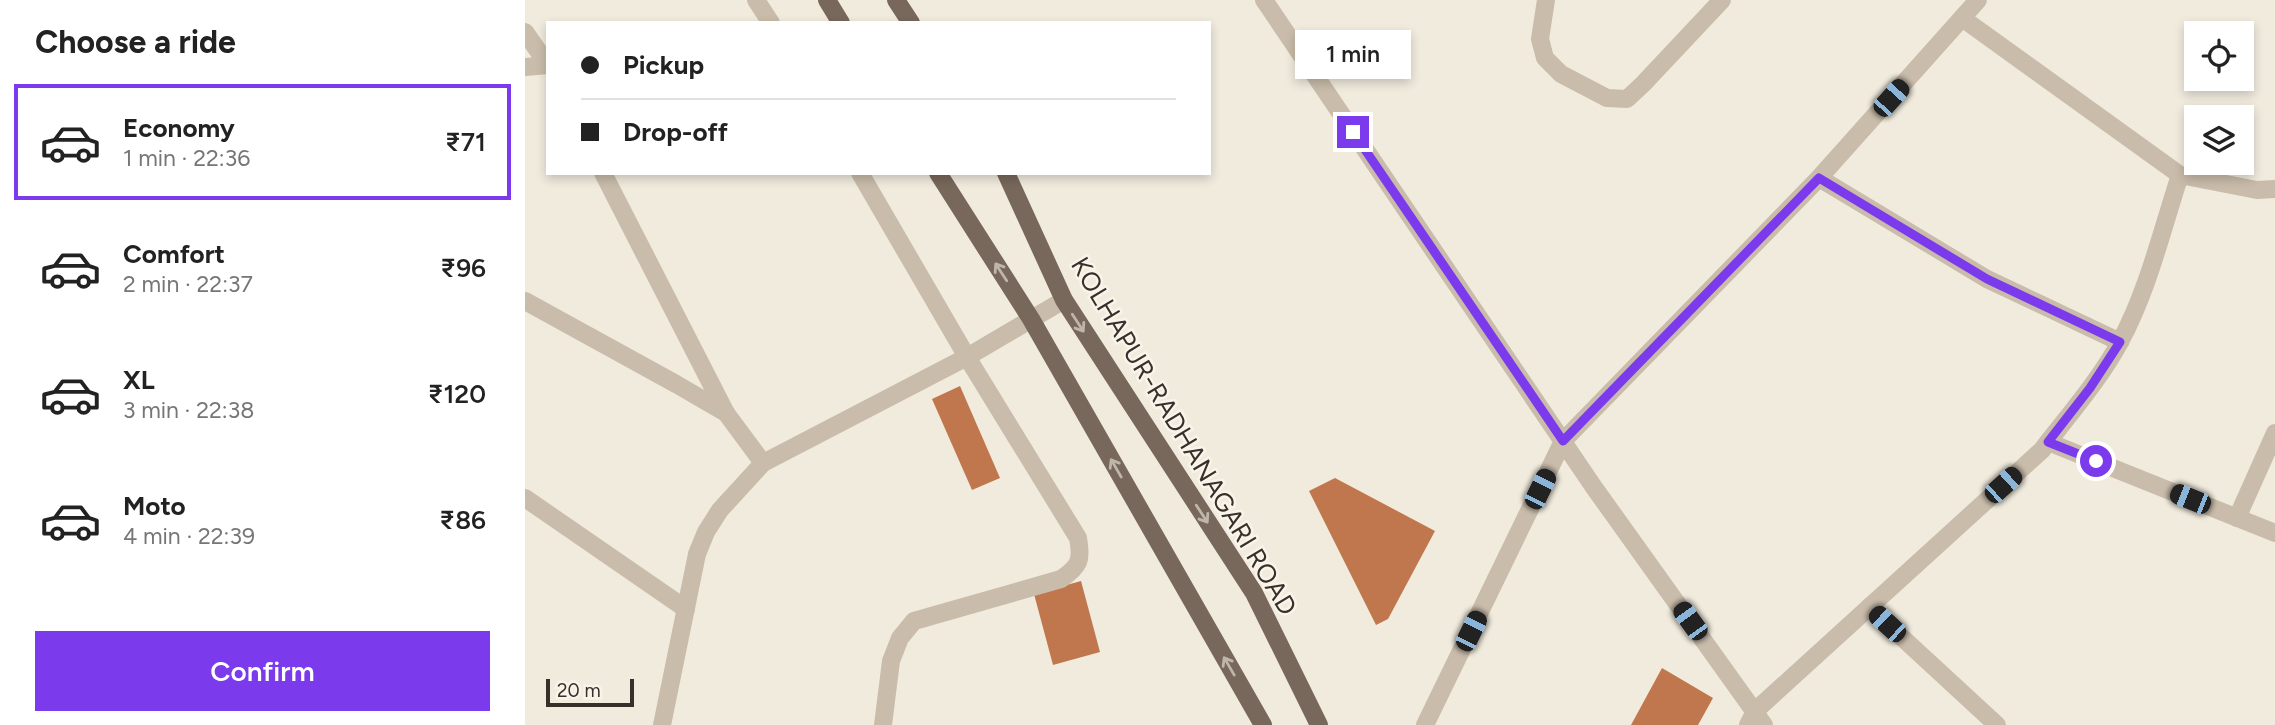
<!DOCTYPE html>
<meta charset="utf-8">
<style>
:root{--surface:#fff;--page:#f2f2f2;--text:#222;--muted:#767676;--line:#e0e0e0;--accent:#7c3aed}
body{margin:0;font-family:Figtree,sans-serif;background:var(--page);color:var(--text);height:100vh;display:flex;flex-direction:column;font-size:26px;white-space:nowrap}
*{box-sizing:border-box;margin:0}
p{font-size:23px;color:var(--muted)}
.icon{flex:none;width:38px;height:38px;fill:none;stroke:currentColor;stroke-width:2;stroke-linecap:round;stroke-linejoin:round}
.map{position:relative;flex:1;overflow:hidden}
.side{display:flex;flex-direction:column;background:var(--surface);width:525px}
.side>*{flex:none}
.top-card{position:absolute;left:21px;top:21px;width:665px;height:154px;border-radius:0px;box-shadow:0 4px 10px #0003;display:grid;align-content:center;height:154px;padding:0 35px;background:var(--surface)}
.tools{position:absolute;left:1659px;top:21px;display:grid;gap:14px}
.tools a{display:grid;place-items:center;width:70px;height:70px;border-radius:0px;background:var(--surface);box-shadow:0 4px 10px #0003;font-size:35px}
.scale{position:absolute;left:21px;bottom:18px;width:88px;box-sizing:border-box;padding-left:7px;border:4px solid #372f2a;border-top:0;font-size:19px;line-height:24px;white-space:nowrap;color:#372f2a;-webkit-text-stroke:5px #f9f4ea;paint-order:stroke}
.end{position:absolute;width:32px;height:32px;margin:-16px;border:9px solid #7c3aed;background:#fff;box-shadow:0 0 0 4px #fff}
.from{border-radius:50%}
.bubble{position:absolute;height:49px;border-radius:0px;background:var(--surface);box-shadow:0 4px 10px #0003;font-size:23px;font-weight:600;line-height:49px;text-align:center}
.car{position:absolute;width:21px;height:42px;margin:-21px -10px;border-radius:9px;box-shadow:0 0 5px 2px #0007;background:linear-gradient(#222 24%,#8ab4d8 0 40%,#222 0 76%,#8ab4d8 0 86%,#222 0)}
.top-card b{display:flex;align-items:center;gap:24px;height:66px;font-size:26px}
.top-card b+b{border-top:2px solid var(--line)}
.top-card i{width:18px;height:18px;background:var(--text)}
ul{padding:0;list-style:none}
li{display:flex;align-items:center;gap:21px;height:116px;margin:0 14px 10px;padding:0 21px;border:4px solid transparent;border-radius:0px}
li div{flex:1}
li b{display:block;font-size:26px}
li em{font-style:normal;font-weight:600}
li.selected{border-color:var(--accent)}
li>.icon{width:63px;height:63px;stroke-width:1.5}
h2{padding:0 35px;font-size:32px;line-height:84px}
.primary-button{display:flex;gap:14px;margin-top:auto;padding:14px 35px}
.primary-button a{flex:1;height:80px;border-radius:0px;background:var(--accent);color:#fff;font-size:28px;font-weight:600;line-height:80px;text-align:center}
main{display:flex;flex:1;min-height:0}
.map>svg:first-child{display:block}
</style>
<main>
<section class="side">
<h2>Choose a ride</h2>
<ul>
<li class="selected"><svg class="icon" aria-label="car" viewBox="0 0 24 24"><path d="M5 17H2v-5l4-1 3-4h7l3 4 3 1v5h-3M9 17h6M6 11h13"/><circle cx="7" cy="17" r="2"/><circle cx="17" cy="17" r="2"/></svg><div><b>Economy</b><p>1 min · 22:36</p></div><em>₹71</em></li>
<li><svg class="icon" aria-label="car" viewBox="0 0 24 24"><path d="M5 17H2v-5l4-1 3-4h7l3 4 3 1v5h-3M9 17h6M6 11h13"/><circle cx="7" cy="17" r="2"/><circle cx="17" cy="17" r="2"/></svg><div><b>Comfort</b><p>2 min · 22:37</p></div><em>₹96</em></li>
<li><svg class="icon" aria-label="car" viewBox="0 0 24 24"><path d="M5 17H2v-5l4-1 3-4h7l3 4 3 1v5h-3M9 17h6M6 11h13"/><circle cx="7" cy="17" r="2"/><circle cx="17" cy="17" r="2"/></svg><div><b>XL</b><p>3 min · 22:38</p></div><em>₹120</em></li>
<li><svg class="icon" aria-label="car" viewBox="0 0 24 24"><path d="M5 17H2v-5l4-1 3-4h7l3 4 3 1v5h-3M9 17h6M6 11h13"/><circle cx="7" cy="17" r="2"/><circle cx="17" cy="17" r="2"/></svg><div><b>Moto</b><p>4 min · 22:39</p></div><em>₹86</em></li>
</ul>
<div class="primary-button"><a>Confirm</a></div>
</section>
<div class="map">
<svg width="1750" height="725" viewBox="0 0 1750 725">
<rect width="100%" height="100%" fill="#f1ebde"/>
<g fill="#c0774e">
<polygon points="435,386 475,478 447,490 407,399"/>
<polygon points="810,478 910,531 863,619 851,625 784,491"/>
<polygon points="556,581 575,652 528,665 509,594"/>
<polygon points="1137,668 1188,698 1173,725 1106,725"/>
</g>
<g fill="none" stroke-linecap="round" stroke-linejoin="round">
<g stroke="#c9bcaa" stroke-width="18">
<polyline points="231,0 246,23"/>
<polyline points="739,0 1068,486 1239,725"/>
<polyline points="1021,0 1015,39 1020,58 1036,74 1082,98 1102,99 1118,84 1197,0"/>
<polyline points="1437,18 1655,175 1732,190 1750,189"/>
<polyline points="0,32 23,65"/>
<polyline points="0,67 23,65"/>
<polyline points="78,173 201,413"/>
<path d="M335 173 442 357 553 538C557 560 555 566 536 579L389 621 375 638 366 661 358 725"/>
<polyline points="1294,178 1462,279 1595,342"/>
<polyline points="0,301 151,384 201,413 238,463"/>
<polyline points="1523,442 1750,533"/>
<polyline points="0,498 161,609"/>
<polyline points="1712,518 1750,433"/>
<polyline points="1344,607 1472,725"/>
<polyline points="137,725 172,554 181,532 195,510 238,463 442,357 539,300"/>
<polyline points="900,725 1038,441 1294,178 1453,0"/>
<path d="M1223 725 1230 711 1517 450 1523 442C1548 410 1576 377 1595 342 1623 290 1637 230 1655 175"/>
</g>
<g stroke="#78685b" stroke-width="18">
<polyline points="302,0 316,23"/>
<polyline points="371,0 386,23"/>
<polyline points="413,173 506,319 738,725"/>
<polyline points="481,173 539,300 729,593 794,725"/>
</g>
</g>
<defs><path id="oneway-shaft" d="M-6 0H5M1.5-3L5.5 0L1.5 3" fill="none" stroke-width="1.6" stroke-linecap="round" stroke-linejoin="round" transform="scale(1.75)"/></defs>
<g stroke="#bfb5aa">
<use href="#oneway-shaft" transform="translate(476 272) rotate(-123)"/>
<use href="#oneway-shaft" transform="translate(553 323) rotate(57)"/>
<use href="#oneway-shaft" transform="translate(591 468) rotate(-120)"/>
<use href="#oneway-shaft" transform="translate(677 514) rotate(57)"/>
<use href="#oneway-shaft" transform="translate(704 666) rotate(-120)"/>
</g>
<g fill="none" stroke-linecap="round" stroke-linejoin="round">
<polyline stroke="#7c3aed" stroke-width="9" points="828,132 1038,441 1294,178 1462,279 1595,342 1565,388 1523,442 1571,461"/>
</g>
<g text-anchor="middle" stroke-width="5" stroke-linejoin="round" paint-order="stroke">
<g font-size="26" fill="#372f2a" stroke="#f9f4ea">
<text transform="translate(659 436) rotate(59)" y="9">KOLHAPUR-RADHANAGARI ROAD</text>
</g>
</g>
</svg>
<div class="tools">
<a><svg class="icon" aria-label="locate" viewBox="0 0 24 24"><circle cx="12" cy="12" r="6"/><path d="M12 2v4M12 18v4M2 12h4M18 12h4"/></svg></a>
<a><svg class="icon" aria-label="layers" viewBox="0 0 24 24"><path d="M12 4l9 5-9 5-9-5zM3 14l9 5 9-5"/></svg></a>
</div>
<div class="scale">20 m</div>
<i class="end from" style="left:1571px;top:461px"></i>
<i class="end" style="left:828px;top:132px"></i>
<div class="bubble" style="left:770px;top:30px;width:116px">1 min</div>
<i class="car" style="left:1366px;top:98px;rotate:42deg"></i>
<i class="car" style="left:1478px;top:485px;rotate:48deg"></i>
<i class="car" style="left:1015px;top:489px;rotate:26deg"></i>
<i class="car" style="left:1665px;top:499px;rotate:292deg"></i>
<i class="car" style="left:1165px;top:621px;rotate:324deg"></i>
<i class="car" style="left:1362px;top:624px;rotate:313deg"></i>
<i class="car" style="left:946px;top:631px;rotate:26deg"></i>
<div class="top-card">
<b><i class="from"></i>Pickup</b>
<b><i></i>Drop-off</b>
</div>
</div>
</main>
